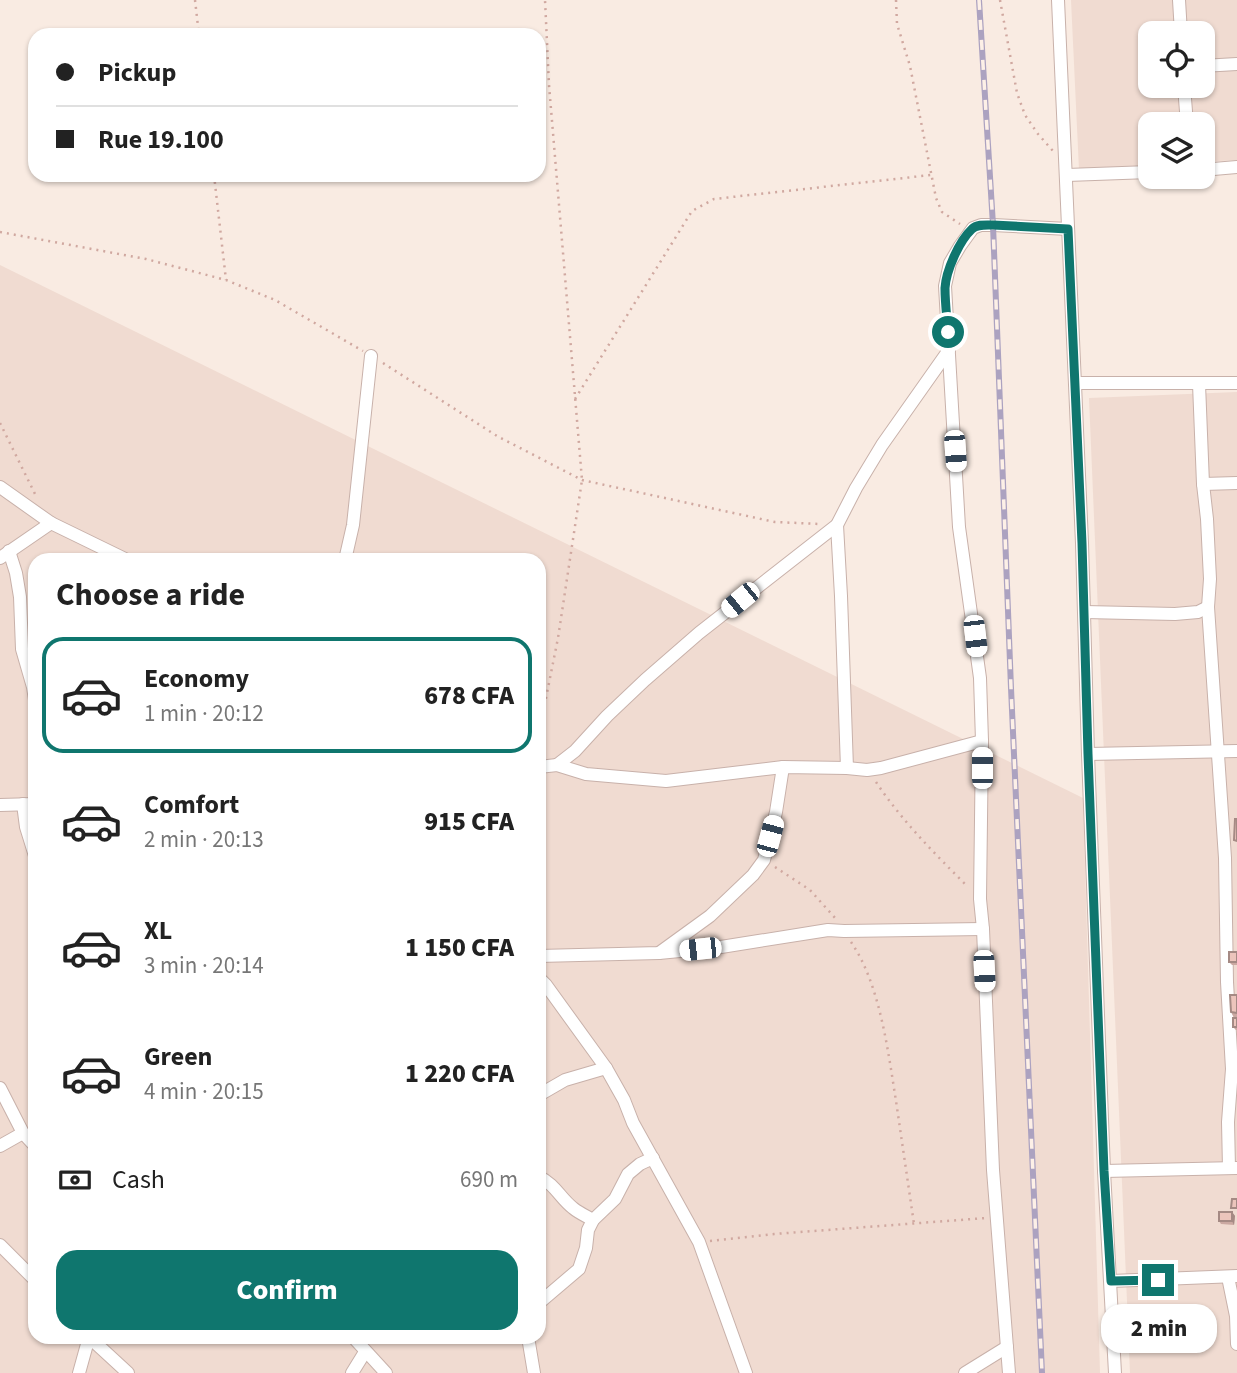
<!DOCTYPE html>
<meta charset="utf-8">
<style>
:root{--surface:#fff;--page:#f2f2f2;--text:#222;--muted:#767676;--line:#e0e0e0;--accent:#0f766e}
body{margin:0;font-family:"Source Sans 3",sans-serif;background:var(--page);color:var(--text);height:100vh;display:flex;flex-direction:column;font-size:26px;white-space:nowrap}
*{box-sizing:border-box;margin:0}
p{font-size:23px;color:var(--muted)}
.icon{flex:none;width:38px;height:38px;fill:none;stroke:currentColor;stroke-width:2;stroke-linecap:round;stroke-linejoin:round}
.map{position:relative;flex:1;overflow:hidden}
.panel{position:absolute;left:28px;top:553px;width:518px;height:791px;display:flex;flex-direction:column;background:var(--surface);border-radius:21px;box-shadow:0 2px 5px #0004}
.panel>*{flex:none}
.top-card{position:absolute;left:28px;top:28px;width:518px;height:154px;border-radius:21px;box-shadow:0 2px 5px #0004;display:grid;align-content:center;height:154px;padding:0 28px;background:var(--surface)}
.buttons{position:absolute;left:1138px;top:21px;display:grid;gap:14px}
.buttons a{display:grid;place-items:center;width:77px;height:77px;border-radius:14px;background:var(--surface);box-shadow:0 2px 5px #0004;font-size:35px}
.end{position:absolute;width:32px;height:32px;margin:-16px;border:9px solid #0f766e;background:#fff;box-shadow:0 0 0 4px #fff}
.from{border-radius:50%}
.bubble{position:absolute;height:49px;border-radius:21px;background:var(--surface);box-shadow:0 2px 5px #0004;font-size:23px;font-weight:800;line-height:49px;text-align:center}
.car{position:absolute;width:21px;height:42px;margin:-21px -10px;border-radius:9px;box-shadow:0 0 5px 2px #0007;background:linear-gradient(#fff 24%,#345 0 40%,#fff 0 76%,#345 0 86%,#fff 0)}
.top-card b{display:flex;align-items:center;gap:24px;height:66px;font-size:26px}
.top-card b+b{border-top:2px solid var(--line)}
.top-card i{width:18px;height:18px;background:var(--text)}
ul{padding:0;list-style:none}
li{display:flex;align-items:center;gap:21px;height:116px;margin:0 14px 10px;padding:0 14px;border:4px solid transparent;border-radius:21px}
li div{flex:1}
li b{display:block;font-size:26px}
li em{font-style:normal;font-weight:800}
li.selected{border-color:var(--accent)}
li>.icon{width:63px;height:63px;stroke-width:1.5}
h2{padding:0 28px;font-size:32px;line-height:84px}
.pay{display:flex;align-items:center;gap:18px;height:77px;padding:0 28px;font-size:26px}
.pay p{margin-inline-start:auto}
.action{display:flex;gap:14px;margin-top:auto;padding:14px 28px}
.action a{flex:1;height:80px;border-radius:21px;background:var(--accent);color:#fff;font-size:28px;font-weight:800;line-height:80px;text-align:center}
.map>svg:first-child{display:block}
</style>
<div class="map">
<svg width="1237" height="1373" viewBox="0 0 1237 1373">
<rect width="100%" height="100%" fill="#f9ebe2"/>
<g fill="#f0dbd1" fill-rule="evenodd">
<path d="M1071 0H1237V160L1202 162V124H1150V165L1079 170ZM1150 33H1202V86H1150Z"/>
<path d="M0 265 1083 798 1100 1373H0ZM35 560H539V1337H35Z"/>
<polygon points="1237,392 1237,1373 1130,1373 1089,398"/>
</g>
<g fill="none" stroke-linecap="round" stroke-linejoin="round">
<defs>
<g id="minor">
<polyline points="1058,0 1082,543 1088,754 1104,1171 1115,1373"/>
<polyline points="1179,0 1181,33"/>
<polyline points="1202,66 1237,64"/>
<polyline points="1184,86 1187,124"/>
<polyline points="1202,170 1237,167"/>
<polyline points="1067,175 1150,172"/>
<polyline points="1075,383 1237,383"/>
<polyline points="1199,384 1203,484 1207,519 1210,579 1208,607 1225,858 1227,982 1232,1069 1228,1122 1229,1168"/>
<polyline points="1203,484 1237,483"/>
<polyline points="0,487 51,523 127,560"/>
<polyline points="9,551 16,573 20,597 22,649 33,687 35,700"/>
<polyline points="0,558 51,523"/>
<polyline points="345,560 353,525 371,356"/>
<polyline points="1085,612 1175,614 1198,612 1208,607"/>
<polyline points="1088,754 1237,751"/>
<polyline points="557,765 575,751 607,716 645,680 699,633 837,525 856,488 882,445 949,350"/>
<polyline points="539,767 557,765 586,774 666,781 783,767 847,768 841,596 837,525"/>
<polyline points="847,768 867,770 881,768 982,741"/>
<polyline points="23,804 26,827 35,856"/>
<polyline points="0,805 35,804"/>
<polyline points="659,953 710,916 753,875 764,860 776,812 783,767"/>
<polyline points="539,956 659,953 721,947 828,930 844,931 983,929"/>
<polyline points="539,978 546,985 606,1068 624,1100 633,1123 699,1242 746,1373"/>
<polyline points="0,1088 23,1133 35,1146"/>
<polyline points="539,1095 565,1080 606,1068"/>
<polyline points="0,1146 23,1133"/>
<polyline points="1104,1171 1237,1168"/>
<path d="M539 1177C555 1184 560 1198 573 1208 579 1213 586 1216 593 1220"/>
<polyline points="0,1245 35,1280"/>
<polyline points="1228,1277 1236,1316 1237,1344"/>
<polyline points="1111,1281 1237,1276"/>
<polyline points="539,1303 579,1269 586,1248 588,1230 593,1220 615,1199 628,1174 640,1164 653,1158"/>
<polyline points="353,1337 386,1373"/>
<polyline points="528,1337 534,1373"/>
<polyline points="79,1373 89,1337 128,1373"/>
<polyline points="352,1373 365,1352"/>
<polyline points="965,1373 1007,1347"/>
<polyline points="1009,1373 993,1170 983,929 980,899 982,741 980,678 959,527 945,286 950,263 960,246 973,228 981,225 993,225 1068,229"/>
</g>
</defs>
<use href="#minor" stroke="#c8b1aa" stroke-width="14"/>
<g stroke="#d0a8a0" stroke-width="2.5" stroke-dasharray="2 5" stroke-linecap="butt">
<polyline points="195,0 199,35"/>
<polyline points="896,0 897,24 910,66 936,198 942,212 960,224"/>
<polyline points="1000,0 1017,93 1025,115 1038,134 1053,151"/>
<polyline points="214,175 226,280"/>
<polyline points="0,232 146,259 226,280 275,300 363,351"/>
<polyline points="383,363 497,436 582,480 775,522 820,524"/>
<polyline points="575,399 692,211 714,199 931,175"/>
<polyline points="0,423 37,498"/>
<polyline points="539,733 558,638 582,480 549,85 545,0"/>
<path d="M876 782C902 821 935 854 968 887"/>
<polyline points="775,867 810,890 836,919"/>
<path d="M851 942C880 984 888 1051 896 1101 902 1142 908 1183 914 1224"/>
<polyline points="710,1241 774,1234 986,1218"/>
</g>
<use href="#minor" stroke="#fff" stroke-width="12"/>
<defs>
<polyline id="rail" points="979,0 993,225 1011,688 1042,1373"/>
</defs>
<use href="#rail" stroke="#aca2c0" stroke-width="6"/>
<use href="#rail" stroke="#fdf0e7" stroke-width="3.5" stroke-dasharray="10" stroke-linecap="butt"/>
</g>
<g fill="#cba9a2">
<polygon points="1237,953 1237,965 1232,965 1229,962"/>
<polygon points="1237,995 1237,1030 1236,1030 1233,1027 1234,1018 1231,1012"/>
<polygon points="1232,1212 1235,1216 1234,1225 1221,1224 1219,1221"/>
</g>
<polygon fill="#a58a84" points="1232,1212 1235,1216 1234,1225 1232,1221"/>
<g fill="#ecc5bc" stroke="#a58a84" stroke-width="2">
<polygon points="1235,819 1237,819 1237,841 1234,840"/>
<rect x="1229" y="952" width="8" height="10"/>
<polygon points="1230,995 1237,995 1237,1013 1231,1012"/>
<rect x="1233" y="1018" width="4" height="9"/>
<polygon points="1232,1199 1237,1199 1237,1208 1231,1208"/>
<rect x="1219" y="1212" width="13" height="9"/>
</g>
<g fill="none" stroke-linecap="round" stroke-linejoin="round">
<path stroke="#0f766e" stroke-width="9" d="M948 332C947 318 945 303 945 288 946 271 959 241 972 229 977 224 986 225 993 225L1068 229 1082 543 1088 754 1104 1171 1111 1281 1158 1280"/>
</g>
</svg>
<div class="buttons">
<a><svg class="icon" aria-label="locate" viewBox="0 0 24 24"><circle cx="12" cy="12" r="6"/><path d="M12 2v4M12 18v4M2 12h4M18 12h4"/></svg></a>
<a><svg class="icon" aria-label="layers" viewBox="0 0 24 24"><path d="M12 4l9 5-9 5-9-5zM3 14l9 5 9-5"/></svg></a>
</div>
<i class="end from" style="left:948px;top:332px"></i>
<i class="end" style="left:1158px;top:1280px"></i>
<div class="bubble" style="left:1101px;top:1304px;width:116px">2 min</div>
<i class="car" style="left:955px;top:451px;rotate:176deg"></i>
<i class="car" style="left:740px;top:600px;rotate:231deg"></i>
<i class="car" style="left:975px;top:636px;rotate:173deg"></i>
<i class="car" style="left:982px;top:768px;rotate:0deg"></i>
<i class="car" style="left:770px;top:836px;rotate:15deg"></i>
<i class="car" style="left:700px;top:949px;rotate:264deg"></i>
<i class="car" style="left:984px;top:971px;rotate:177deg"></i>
<div class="top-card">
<b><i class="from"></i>Pickup</b>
<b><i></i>Rue 19.100</b>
</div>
<section class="panel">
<h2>Choose a ride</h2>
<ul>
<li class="selected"><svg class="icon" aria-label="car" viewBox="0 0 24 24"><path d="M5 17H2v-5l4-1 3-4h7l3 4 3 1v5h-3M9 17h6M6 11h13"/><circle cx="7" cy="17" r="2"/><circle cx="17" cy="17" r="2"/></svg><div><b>Economy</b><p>1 min · 20:12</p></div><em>678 CFA</em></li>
<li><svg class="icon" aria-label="car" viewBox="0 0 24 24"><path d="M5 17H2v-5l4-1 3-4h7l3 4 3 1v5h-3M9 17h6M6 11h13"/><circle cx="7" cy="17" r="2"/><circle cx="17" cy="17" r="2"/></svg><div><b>Comfort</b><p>2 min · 20:13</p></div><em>915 CFA</em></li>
<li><svg class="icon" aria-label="car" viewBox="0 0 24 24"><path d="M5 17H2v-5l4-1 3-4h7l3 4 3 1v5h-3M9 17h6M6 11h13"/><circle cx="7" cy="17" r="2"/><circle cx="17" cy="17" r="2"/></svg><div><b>XL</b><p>3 min · 20:14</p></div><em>1 150 CFA</em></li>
<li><svg class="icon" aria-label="car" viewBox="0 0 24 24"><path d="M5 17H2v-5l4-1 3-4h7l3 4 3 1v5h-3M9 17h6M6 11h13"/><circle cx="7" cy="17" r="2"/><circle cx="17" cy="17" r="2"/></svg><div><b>Green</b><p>4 min · 20:15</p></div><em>1 220 CFA</em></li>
</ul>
<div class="pay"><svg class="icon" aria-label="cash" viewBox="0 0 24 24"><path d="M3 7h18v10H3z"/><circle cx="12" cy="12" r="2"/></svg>Cash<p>690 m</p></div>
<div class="action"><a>Confirm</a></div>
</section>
</div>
